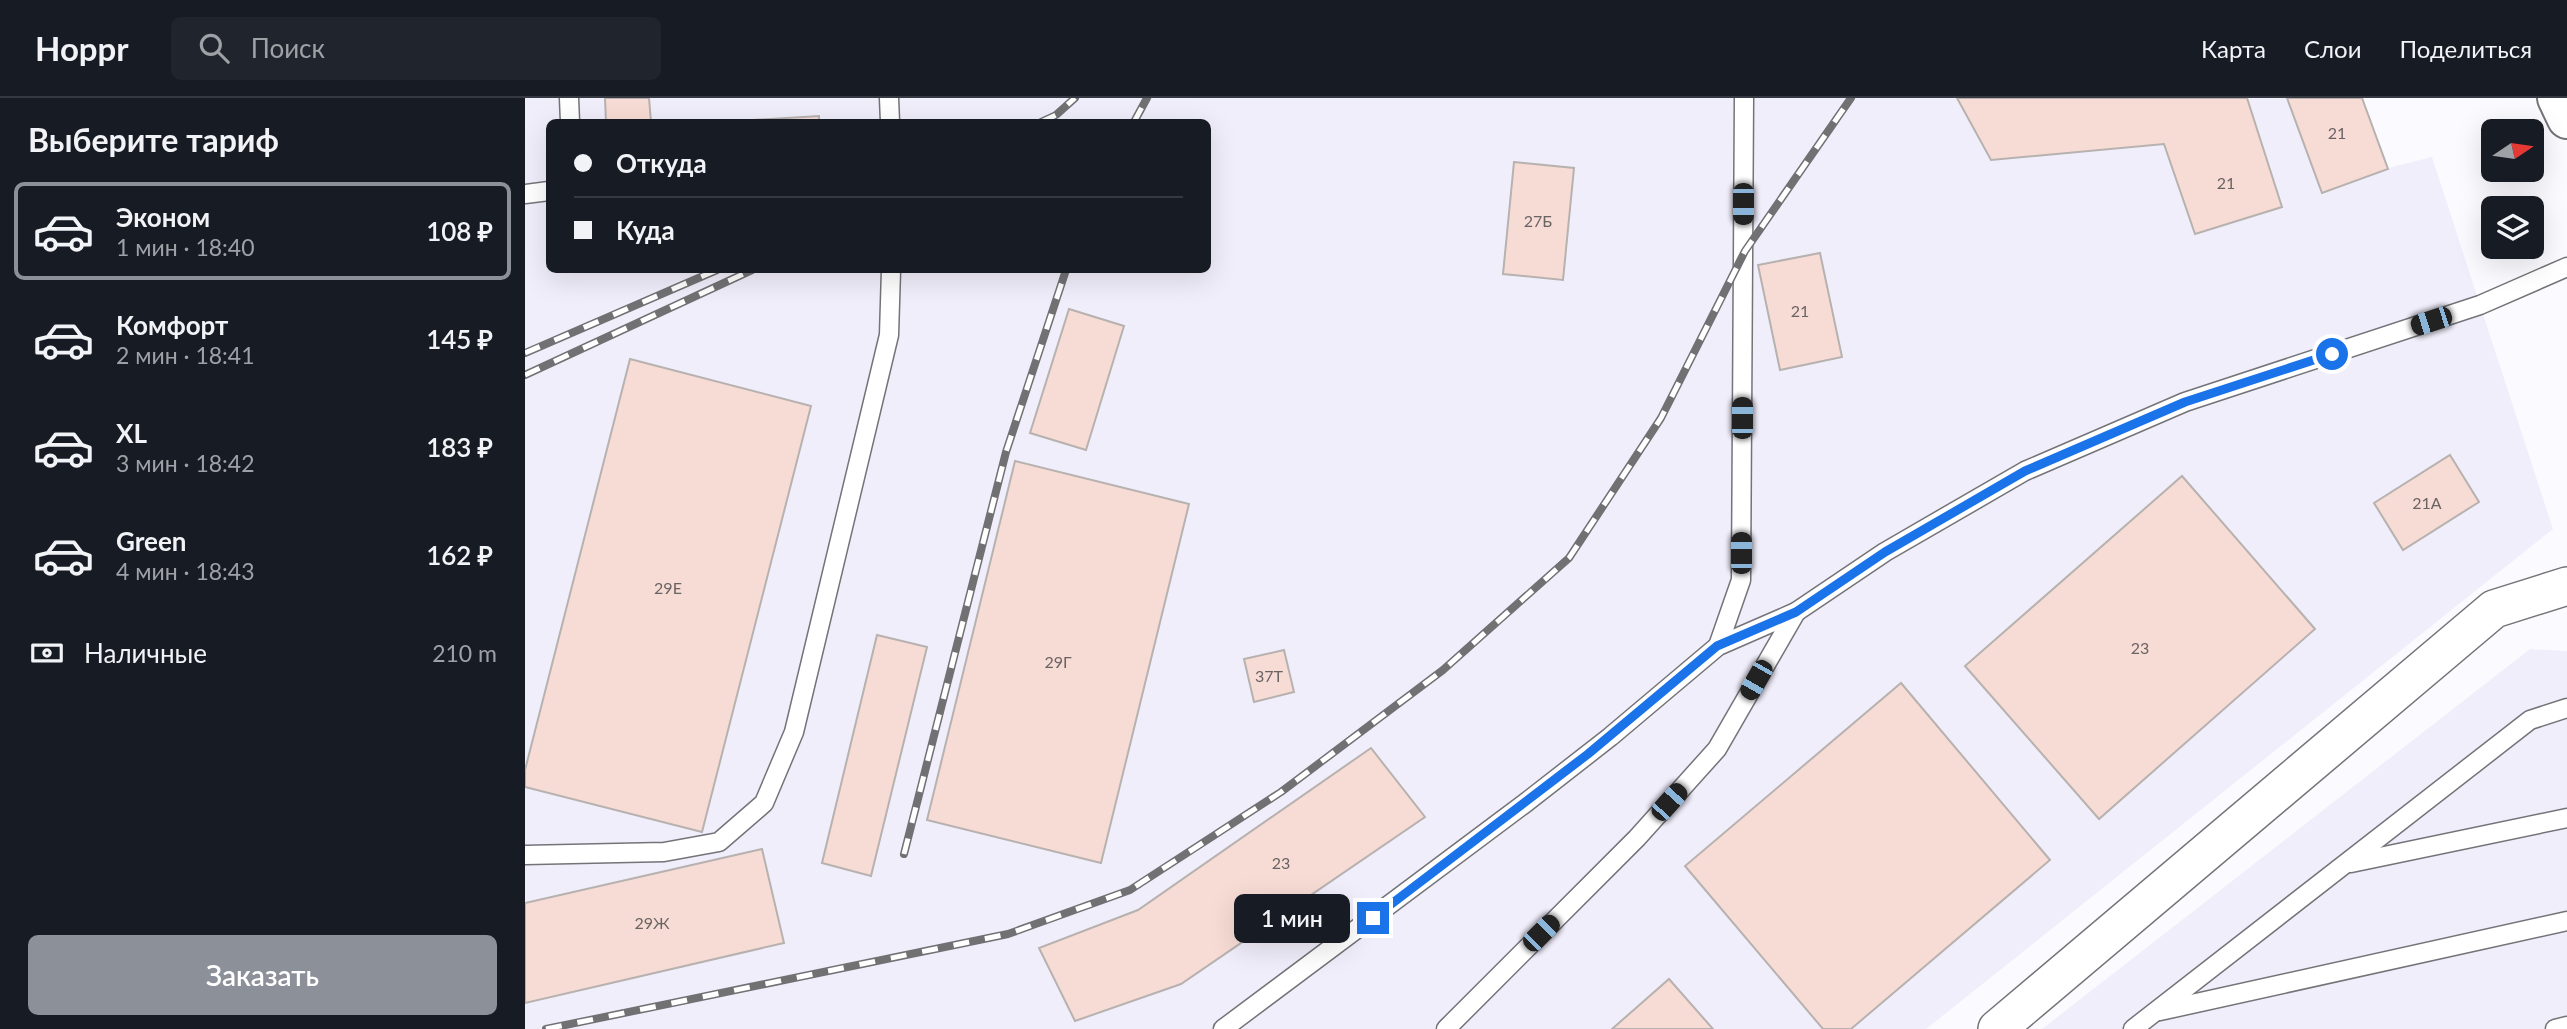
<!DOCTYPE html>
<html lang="ru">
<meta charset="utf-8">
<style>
:root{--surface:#171b24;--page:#20242c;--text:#f1f3f6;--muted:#9ea1a6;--line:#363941;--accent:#8c9099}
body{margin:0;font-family:Lato,sans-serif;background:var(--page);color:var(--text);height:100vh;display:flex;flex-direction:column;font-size:26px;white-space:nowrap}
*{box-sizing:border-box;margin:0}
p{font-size:23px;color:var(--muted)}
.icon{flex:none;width:38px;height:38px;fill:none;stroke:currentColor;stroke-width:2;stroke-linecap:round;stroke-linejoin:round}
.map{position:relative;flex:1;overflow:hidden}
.sheet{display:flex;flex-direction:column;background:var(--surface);width:525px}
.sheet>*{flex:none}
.guide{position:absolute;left:21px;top:21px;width:665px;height:154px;border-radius:10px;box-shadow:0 7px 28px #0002;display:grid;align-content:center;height:154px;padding:0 28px;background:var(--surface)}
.needle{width:46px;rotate:77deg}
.controls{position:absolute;left:1956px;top:21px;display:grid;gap:14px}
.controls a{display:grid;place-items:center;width:63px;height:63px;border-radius:10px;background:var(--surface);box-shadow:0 7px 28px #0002;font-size:35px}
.end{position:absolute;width:32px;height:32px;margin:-16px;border:9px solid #1a73e8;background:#fff;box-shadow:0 0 0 4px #fff}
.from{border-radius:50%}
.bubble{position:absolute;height:49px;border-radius:10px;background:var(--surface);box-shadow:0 7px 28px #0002;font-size:23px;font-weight:600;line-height:49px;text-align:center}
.car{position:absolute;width:21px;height:42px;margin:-21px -10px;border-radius:9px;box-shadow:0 0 5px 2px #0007;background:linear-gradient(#222 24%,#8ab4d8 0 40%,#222 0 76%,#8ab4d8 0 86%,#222 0)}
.guide b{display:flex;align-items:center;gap:24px;height:66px;font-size:26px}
.guide b+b{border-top:2px solid var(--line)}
.guide i{width:18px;height:18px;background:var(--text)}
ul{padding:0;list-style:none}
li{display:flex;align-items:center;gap:21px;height:98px;margin:0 14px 10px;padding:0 14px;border:4px solid transparent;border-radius:10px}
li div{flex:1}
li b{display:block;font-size:26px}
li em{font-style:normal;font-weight:600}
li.on{border-color:var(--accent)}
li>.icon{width:63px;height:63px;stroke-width:1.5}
h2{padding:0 28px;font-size:32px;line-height:84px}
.pay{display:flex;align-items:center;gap:18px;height:77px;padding:0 28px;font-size:26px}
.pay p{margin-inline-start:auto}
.cta{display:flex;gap:14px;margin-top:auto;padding:14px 28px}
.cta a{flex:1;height:80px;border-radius:10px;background:var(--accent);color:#fff;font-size:28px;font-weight:600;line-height:80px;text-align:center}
header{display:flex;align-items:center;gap:42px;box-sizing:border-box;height:98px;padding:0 35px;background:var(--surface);border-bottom:2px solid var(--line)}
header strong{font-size:33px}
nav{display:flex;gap:38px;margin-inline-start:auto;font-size:24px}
.search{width:490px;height:63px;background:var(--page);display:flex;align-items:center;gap:18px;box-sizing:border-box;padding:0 24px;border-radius:10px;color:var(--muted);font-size:26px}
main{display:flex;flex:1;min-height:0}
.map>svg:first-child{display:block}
</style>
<header>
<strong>Hoppr</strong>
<div class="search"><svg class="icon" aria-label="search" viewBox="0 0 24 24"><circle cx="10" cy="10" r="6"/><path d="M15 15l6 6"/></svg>Поиск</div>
<nav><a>Карта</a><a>Слои</a><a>Поделиться</a></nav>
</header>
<main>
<section class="sheet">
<h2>Выберите тариф</h2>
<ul>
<li class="on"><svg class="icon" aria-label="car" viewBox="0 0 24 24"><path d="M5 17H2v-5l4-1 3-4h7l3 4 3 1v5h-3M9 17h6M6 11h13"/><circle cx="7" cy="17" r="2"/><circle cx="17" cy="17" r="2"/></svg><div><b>Эконом</b><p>1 мин · 18:40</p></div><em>108 ₽</em></li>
<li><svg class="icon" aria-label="car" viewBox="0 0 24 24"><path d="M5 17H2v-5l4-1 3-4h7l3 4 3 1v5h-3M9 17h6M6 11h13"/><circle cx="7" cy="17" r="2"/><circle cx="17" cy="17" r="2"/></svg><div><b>Комфорт</b><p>2 мин · 18:41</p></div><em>145 ₽</em></li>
<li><svg class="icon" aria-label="car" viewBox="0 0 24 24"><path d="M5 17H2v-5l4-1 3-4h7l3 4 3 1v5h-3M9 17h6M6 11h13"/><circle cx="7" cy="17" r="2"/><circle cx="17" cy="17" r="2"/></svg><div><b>XL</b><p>3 мин · 18:42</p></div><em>183 ₽</em></li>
<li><svg class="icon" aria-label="car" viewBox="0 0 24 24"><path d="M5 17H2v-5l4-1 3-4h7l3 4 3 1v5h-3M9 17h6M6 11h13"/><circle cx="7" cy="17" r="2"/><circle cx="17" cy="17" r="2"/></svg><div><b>Green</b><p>4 мин · 18:43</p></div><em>162 ₽</em></li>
</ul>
<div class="pay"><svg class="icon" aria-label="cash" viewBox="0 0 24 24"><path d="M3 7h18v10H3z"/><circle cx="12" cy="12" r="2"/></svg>Наличные<p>210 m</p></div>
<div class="cta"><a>Заказать</a></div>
</section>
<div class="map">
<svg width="2042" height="931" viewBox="0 0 2042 931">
<rect width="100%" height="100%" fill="#fbfafe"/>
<g fill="#f1eefb" fill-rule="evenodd">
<path d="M0 0H1837L1863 70 1907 59 2028 431 1401 931H0ZM24 24H682V172H24Z"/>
<polygon points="2005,551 2042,553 2042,931 1517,931"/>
</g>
<g fill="#f7dcd5" stroke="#b7b1af" stroke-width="2">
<polygon points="80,0 124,0 126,24 81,24"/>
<polygon points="1432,0 1722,0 1757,109 1670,136 1639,46 1466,62"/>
<polygon points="1762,0 1837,0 1863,71 1797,95"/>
<polygon points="294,18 294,24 196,24"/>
<polygon points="989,64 1049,70 1038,182 978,176"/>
<polygon points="1295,155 1317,259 1255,272 1233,167"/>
<polygon points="544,211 599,228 561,352 505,335"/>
<polygon points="105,261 286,308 177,734 0,689 0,672"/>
<polygon points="1925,357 1954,404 1878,452 1849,405"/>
<polygon points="490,363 664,406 576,765 402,722"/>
<polygon points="1657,378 1790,531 1574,721 1440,568"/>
<polygon points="352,537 402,549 346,778 297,765"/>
<polygon points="759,552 769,594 729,604 719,561"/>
<polygon points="1376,585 1525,762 1326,931 1298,931 1160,768"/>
<polygon points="846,650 900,719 656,886 550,923 514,850 613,812"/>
<polygon points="237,751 259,845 0,905 0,805"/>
<polygon points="1144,881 1188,931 1087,931"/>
</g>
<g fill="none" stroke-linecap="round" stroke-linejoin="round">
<defs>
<g id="lane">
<polyline points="44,0 45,24"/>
<polyline points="364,0 365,24"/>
<polyline points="0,96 24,93"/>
<polyline points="1193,548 1216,482 1219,0"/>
<polyline points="0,757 139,754 194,744 239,705 269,634 364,237 366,172"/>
<polyline points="1826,765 2042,720"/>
<polyline points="1635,913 2042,823"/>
<polyline points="698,931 999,706 1085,639 1193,548 1271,514 1360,454 1500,373 1660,304 1955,207 2042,169"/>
<polyline points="921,931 1112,740 1192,651 1271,514"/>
<polyline points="1608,931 2005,622 2042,610"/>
<polyline points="2030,931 2042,928"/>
</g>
<polyline id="street" points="1472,931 1969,511 2042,488"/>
<polyline id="secondary" points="2032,0 2042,21"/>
</defs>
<use href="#lane" stroke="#747378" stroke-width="21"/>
<use href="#street" stroke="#747378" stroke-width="40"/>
<use href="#secondary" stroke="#747378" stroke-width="42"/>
<use href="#lane" stroke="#fff" stroke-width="18"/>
<use href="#street" stroke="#fff" stroke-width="37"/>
<use href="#secondary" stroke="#fff" stroke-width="38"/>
<defs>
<g id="rail">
<polyline points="516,24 531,17 550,0"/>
<polyline points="609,24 622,0"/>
<polyline points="0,255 192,172"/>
<polyline points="0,277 227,172"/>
<polyline points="379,756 481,354 541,172"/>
<polyline points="21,931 483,836 605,792 756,694 918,572 1044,460 1136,320 1220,153 1326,0"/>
</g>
</defs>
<use href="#rail" stroke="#717174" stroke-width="8"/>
<use href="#rail" stroke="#fff" stroke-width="5" stroke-dasharray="16" stroke-linecap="butt"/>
</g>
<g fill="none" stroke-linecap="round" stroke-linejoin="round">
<polyline stroke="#1a73e8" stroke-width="9" points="848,820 1063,656 1192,548 1271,514 1360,454 1500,373 1660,304 1807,256"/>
</g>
<g text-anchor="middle" stroke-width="5" stroke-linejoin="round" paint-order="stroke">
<g font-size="16" fill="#6a6363">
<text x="1812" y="41">21</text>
<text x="1701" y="91">21</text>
<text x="1013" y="129">27Б</text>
<text x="1275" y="219">21</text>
<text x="1902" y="411">21А</text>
<text x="143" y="496">29Е</text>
<text x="1615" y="556">23</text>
<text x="533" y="570">29Г</text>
<text x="744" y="584">37Т</text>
<text x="756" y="771">23</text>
<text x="127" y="831">29Ж</text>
</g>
</g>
</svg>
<div class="controls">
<a><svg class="needle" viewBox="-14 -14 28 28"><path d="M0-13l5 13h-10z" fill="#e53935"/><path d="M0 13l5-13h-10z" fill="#9ea1a6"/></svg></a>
<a><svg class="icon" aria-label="layers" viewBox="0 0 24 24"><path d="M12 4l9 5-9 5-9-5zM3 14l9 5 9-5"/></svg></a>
</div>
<i class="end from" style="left:1807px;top:256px"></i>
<i class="end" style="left:848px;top:820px"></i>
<div class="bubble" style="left:709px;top:796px;width:116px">1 мин</div>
<i class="car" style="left:1218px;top:106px;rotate:180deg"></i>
<i class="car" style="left:1906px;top:223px;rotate:252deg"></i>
<i class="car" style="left:1217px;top:320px;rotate:0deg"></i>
<i class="car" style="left:1216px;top:455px;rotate:0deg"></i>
<i class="car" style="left:1231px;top:582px;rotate:210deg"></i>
<i class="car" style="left:1144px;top:704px;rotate:42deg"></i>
<i class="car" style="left:1016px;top:835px;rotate:45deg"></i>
<div class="guide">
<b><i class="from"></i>Откуда</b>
<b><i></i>Куда</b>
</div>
</div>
</main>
